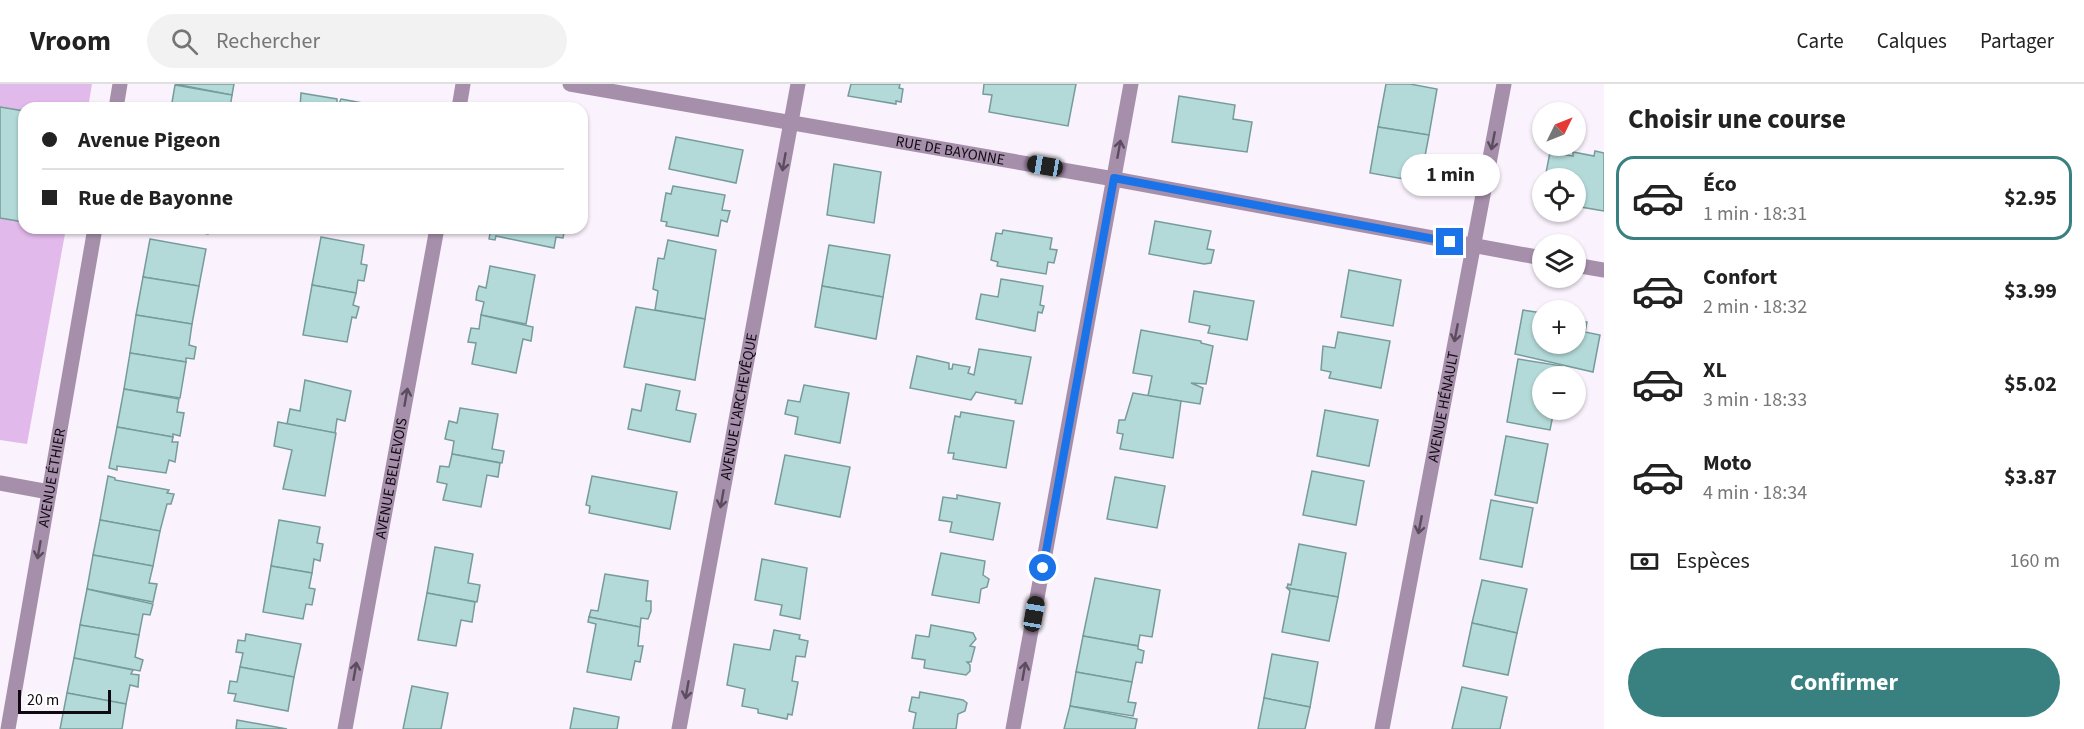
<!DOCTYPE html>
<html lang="fr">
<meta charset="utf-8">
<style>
:root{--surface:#fff;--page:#f2f2f2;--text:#222;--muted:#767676;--line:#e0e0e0;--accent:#388180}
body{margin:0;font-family:"Source Sans 3",sans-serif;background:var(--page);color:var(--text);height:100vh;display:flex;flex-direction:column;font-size:22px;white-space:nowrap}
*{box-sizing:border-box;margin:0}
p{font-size:20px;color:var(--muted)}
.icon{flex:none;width:33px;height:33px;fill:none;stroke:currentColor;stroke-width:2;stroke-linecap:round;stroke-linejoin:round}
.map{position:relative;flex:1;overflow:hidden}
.side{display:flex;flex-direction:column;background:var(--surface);width:480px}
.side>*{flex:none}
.hud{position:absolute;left:18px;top:18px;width:570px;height:132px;border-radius:18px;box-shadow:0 2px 4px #0004;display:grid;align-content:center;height:132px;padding:0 24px;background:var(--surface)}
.needle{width:39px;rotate:47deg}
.controls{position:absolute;left:1532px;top:18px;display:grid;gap:12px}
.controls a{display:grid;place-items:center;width:54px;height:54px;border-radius:50%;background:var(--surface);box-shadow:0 2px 4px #0004;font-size:30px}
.scale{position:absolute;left:18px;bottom:15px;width:93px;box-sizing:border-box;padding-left:6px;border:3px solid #100911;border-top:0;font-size:16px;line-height:21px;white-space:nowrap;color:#100911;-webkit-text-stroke:4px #fff;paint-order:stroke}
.end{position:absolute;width:27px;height:27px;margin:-14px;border:8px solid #1a73e8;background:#fff;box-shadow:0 0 0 3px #fff}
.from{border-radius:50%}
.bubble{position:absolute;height:42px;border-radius:21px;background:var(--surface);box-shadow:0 2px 4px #0004;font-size:20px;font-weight:700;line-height:42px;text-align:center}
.car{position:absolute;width:18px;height:36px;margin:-18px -9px;border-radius:8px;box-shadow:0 0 4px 2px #0007;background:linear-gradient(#222 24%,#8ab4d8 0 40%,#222 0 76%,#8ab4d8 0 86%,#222 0)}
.hud b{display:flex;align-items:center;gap:21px;height:57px;font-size:22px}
.hud b+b{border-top:2px solid var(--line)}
.hud i{width:15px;height:15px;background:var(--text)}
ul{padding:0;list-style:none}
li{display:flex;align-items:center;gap:18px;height:84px;margin:0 12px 9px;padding:0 12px;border:3px solid transparent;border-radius:18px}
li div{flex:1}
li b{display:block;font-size:22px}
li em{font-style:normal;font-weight:700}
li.selected{border-color:var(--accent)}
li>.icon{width:54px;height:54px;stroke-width:1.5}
h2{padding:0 24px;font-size:27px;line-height:72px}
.pay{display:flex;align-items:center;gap:15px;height:66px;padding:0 24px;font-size:22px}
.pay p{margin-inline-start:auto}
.button{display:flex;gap:12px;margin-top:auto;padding:12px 24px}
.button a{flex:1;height:69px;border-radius:36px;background:var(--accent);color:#fff;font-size:24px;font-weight:700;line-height:69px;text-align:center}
header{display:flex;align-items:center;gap:36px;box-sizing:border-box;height:84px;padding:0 30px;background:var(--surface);border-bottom:2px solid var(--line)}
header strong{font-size:28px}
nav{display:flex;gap:33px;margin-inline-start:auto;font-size:21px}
.search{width:420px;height:54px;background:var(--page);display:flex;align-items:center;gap:15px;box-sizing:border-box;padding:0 21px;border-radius:33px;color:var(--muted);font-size:22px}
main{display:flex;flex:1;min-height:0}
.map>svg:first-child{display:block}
</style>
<header>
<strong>Vroom</strong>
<div class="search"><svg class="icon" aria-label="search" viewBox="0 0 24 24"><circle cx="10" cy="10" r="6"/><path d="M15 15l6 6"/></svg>Rechercher</div>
<nav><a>Carte</a><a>Calques</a><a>Partager</a></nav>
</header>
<main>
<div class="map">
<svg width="1604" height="645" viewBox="0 0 1604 645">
<rect width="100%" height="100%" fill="#faf2fc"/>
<polygon fill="#e2b9eb" points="0,0 92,0 88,24 24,24 24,144 66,144 27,360 0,356"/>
<g fill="#b3dad9" stroke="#769b9b" stroke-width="1.5">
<polygon points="175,0 234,0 232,11"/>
<polygon points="851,0 900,0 899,4 903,5 901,18 896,17 896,20 848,12"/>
<polygon points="984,0 1076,0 1068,42 989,28 992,11 983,10"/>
<polygon points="1386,0 1410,0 1437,5 1429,51 1378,43"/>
<polygon points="175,1 232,11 230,24 171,24"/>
<polygon points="301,9 337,15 337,24 300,24"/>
<polygon points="1179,12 1235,21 1233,35 1252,38 1247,68 1172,58"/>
<polygon points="341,15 373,21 374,24 337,24"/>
<polygon points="0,23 24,27 24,138 0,134"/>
<polygon points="1378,43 1429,51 1420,98 1370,89"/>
<polygon points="676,53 743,66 736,99 669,85"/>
<polygon points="1595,67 1604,69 1604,127 1575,122 1575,94 1545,94 1550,68 1573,72 1573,68 1594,72"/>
<polygon points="834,80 881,88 874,139 827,131"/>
<polygon points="673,102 725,111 722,126 730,127 727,138 721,136 718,152 666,142 667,138 661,137 666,109 671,110"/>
<polygon points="1155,137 1211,147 1207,165 1214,166 1211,179 1204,180 1149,170"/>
<polygon points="175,144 209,144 208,150"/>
<polygon points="491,144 565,144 563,154 556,153 554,164 496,152 495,156 489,155"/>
<polygon points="1003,146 1052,154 1050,165 1057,166 1054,179 1048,178 1046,190 997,182 998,178 991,176 996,149 1002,150"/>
<polygon points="321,153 364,161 361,180 367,181 364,197 358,196 356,209 312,201"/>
<polygon points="150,155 206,165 199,202 143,193"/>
<polygon points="668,156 716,166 705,235 655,226 658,207 653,205 658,174 664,175"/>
<polygon points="829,161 890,171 883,213 822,202"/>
<polygon points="490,182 535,191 526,240 481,231 484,218 476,216 477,208 479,202 486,204"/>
<polygon points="1349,186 1401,196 1393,242 1341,233"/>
<polygon points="143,193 199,202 192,240 136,231"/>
<polygon points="1001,195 1043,202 1040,221 1044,222 1042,229 1038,228 1035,247 976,235 981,210 998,213"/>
<polygon points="312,201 356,209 353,221 359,223 356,234 352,233 347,258 303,251"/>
<polygon points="822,202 883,213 876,255 815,243"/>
<polygon points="1194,207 1254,217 1247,256 1208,249 1210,242 1189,238"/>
<polygon points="636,223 705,235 695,296 624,283"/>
<polygon points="1523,226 1542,229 1542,260 1575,260 1575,236 1587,238 1585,248 1600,251 1593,288 1515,270"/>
<polygon points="136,231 192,240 189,261 196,263 194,275 186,274 186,278 130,269"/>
<polygon points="481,231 533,243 531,257 523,255 516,289 472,280 476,259 468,258 471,244 479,245"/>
<polygon points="1141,246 1201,257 1201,259 1213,262 1206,300 1191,299 1203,304 1200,320 1148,312 1152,292 1133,289"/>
<polygon points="1338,248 1390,257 1381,304 1329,294 1331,288 1321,286 1323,262 1335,264"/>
<polygon points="979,265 1031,273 1022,320 1015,319 1016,316 976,308 971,316 910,304 917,272 949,279 949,285 952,285 953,280 970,283 968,289 974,291"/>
<polygon points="130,269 186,278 180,314 124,305"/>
<polygon points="1518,275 1562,282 1560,292 1542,292 1542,326 1554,326 1550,346 1507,338"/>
<polygon points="305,296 351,307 345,337 337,335 335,349 287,340 290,325 300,327"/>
<polygon points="646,300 680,307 676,326 696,330 690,358 628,345 632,325 641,327"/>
<polygon points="804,301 849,309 840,359 795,350 798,333 785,330 788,316 800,318"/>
<polygon points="124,305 179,315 177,328 184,329 180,352 173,350 173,353 117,343"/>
<polygon points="1133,309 1181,317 1173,374 1120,365 1123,350 1117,349 1119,336 1125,336"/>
<polygon points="460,324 498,330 492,365 504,367 502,379 452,370 454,357 445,355 449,337 457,339"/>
<polygon points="1325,326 1378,336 1369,382 1317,372"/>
<polygon points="961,328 1014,337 1006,384 953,375 954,369 948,369 955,332 960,333"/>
<polygon points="278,338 336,349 325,412 283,405 292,366 274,362"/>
<polygon points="117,343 173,353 172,358 178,358 175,378 169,376 166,389 117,382 117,386 109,384"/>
<polygon points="1506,352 1548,360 1537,419 1495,411"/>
<polygon points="452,370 500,379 498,393 487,391 481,423 443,416 447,400 437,398 440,382 449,383"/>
<polygon points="785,371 850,383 840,433 775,420"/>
<polygon points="1312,387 1364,397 1356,441 1303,431"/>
<polygon points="108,392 115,394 115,396 169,406 167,409 174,410 171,420 167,420 160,447 100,436"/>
<polygon points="592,392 677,408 670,445 589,429 590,422 586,421"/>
<polygon points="1115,393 1165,402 1157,444 1107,435"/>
<polygon points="957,411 1000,419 993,456 950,448 952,438 939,436 943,413 957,415"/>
<polygon points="1491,416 1533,424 1522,483 1480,475"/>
<polygon points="100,436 160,447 153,482 93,471"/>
<polygon points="279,436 320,443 317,459 323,460 320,477 314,475 312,489 271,482"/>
<polygon points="1299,460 1346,469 1338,513 1287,504 1288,500 1291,501"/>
<polygon points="435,463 473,470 468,499 480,501 477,518 427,509"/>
<polygon points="941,469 985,477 983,491 989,495 987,503 981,505 979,519 932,511"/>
<polygon points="93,471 153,482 149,499 157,500 153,518 87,505"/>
<polygon points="762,475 807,484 800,535 780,531 782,521 755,516"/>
<polygon points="271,482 312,489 309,504 315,505 312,521 306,520 303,535 263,528"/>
<polygon points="605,490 648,497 646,517 651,517 651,527 648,535 641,534 640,543 589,533 591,526 598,527"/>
<polygon points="1095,494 1160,506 1152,553 1140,551 1138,562 1083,552"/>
<polygon points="1482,496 1527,505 1517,549 1472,539"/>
<polygon points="1287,504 1338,513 1329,557 1282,548 1290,507"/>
<polygon points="87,505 153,520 150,531 143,530 139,551 80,541"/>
<polygon points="427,509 475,518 472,538 461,536 456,562 418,556"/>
<polygon points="589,533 640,543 638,562 643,562 640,578 635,577 631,596 587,588 596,540 588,538"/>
<polygon points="1472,539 1517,549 1508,591 1463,582"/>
<polygon points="80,541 139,551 135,573 143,576 140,587 74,574"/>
<polygon points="931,541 973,549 976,555 970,562 975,563 971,578 967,578 970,581 970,587 966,591 924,584 925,576 912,574 916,551 929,553"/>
<polygon points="774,546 800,551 799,555 808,557 805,573 796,572 792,597 798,598 792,631 788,630 787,635 758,629 758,625 742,622 745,605 727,601 734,560 770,566"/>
<polygon points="246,550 301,560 294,593 240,583 243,569 236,568 238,556 245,557"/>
<polygon points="1083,552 1138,562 1138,565 1144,567 1142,579 1136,578 1132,598 1076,588"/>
<polygon points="1272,570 1318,578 1310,623 1264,614"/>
<polygon points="74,574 133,586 131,590 139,591 138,603 130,601 126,620 67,609"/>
<polygon points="240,583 294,593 288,627 234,617 236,610 228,609 230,597 237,598"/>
<polygon points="1076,588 1132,598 1128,618 1136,619 1133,632 1070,622"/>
<polygon points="412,602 448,609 441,645 403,645"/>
<polygon points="1462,603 1507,613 1500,645 1452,645"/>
<polygon points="920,608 963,616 967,619 965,627 958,630 956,645 913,645 916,629 909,627 912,613 919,614"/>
<polygon points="67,609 126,620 122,645 60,645"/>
<polygon points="1264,614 1310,623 1305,645 1258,645"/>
<polygon points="1070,622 1137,635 1135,645 1064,645"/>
<polygon points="574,624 619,633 617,645 570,645"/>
<polygon points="237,636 287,645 236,645"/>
</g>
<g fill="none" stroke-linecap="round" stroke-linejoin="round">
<g stroke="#a68fab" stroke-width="15">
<path id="s1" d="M570 0 1114 95 1542 174"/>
<polyline points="116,24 120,0"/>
<polyline points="459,24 463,0"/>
<polyline points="1575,181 1604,186"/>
<polyline points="0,399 49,408"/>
<path id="s2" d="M8 645 95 144"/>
<path id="s3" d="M345 645 437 144"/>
<path id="s4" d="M679 645 798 0"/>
<polyline points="1013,645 1131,0"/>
<path id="s5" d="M1382 645 1504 0"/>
</g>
</g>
<defs><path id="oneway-shaft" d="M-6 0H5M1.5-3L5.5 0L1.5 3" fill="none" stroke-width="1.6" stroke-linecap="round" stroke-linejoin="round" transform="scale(1.5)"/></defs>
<g stroke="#5b4c5e">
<use href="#oneway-shaft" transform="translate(1493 57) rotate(101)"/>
<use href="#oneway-shaft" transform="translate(1119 65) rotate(-80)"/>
<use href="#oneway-shaft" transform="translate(784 78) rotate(100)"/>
<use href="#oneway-shaft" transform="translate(1456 249) rotate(101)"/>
<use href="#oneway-shaft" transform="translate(406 313) rotate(-80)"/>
<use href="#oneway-shaft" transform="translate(722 415) rotate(100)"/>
<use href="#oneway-shaft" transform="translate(1420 441) rotate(101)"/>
<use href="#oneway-shaft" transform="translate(39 466) rotate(100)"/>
<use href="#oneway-shaft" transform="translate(355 587) rotate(-80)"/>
<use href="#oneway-shaft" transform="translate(1024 587) rotate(-80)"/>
<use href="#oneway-shaft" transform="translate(687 606) rotate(100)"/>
</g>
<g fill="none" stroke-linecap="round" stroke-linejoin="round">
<polyline stroke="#1a73e8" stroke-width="8" points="1043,484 1114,94 1450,158"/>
</g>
<g text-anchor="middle" stroke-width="6" stroke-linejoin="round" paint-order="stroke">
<g font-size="15" fill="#100911" stroke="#fff">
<text dy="5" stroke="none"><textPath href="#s1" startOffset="386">RUE DE BAYONNE</textPath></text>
<text dy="5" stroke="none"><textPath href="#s4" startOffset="328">AVENUE L'ARCHEVÊQUE</textPath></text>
<text dy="5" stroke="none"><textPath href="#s5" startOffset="328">AVENUE HÉNAULT</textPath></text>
<text dy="5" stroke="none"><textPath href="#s3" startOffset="255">AVENUE BELLEVOIS</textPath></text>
<text dy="5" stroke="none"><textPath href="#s2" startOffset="255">AVENUE ÉTHIER</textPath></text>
</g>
</g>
</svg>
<div class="controls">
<a><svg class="needle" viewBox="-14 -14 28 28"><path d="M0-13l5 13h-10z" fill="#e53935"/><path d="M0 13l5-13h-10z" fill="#767676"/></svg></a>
<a><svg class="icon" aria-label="locate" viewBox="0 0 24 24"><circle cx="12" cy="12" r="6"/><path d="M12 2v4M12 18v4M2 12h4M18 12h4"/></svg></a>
<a><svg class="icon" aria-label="layers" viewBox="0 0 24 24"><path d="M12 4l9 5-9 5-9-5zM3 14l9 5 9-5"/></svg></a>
<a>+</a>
<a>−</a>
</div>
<div class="scale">20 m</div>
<i class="end from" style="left:1043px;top:484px"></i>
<i class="end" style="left:1450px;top:158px"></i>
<div class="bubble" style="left:1401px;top:70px;width:99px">1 min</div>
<i class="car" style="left:1045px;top:82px;rotate:280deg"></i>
<i class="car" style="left:1034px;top:530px;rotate:10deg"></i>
<div class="hud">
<b><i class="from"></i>Avenue Pigeon</b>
<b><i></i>Rue de Bayonne</b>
</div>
</div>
<section class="side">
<h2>Choisir une course</h2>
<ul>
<li class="selected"><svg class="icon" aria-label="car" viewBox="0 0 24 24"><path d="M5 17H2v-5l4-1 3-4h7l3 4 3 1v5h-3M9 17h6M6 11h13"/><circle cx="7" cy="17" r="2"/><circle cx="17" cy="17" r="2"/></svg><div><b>Éco</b><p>1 min · 18:31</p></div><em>$2.95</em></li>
<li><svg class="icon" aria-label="car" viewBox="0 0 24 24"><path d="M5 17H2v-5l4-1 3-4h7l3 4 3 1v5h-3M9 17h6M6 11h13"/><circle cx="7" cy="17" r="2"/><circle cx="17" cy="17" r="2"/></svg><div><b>Confort</b><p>2 min · 18:32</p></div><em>$3.99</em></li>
<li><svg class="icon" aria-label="car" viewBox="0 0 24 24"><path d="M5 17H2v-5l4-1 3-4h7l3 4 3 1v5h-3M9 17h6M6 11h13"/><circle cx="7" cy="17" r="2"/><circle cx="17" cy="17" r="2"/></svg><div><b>XL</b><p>3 min · 18:33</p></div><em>$5.02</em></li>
<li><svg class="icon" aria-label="car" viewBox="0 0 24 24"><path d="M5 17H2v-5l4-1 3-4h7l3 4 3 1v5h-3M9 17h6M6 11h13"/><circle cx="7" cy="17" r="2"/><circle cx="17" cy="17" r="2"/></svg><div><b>Moto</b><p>4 min · 18:34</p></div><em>$3.87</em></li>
</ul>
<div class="pay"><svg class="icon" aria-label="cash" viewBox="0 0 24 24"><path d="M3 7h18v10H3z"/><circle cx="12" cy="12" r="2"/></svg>Espèces<p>160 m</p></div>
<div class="button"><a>Confirmer</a></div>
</section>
</main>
